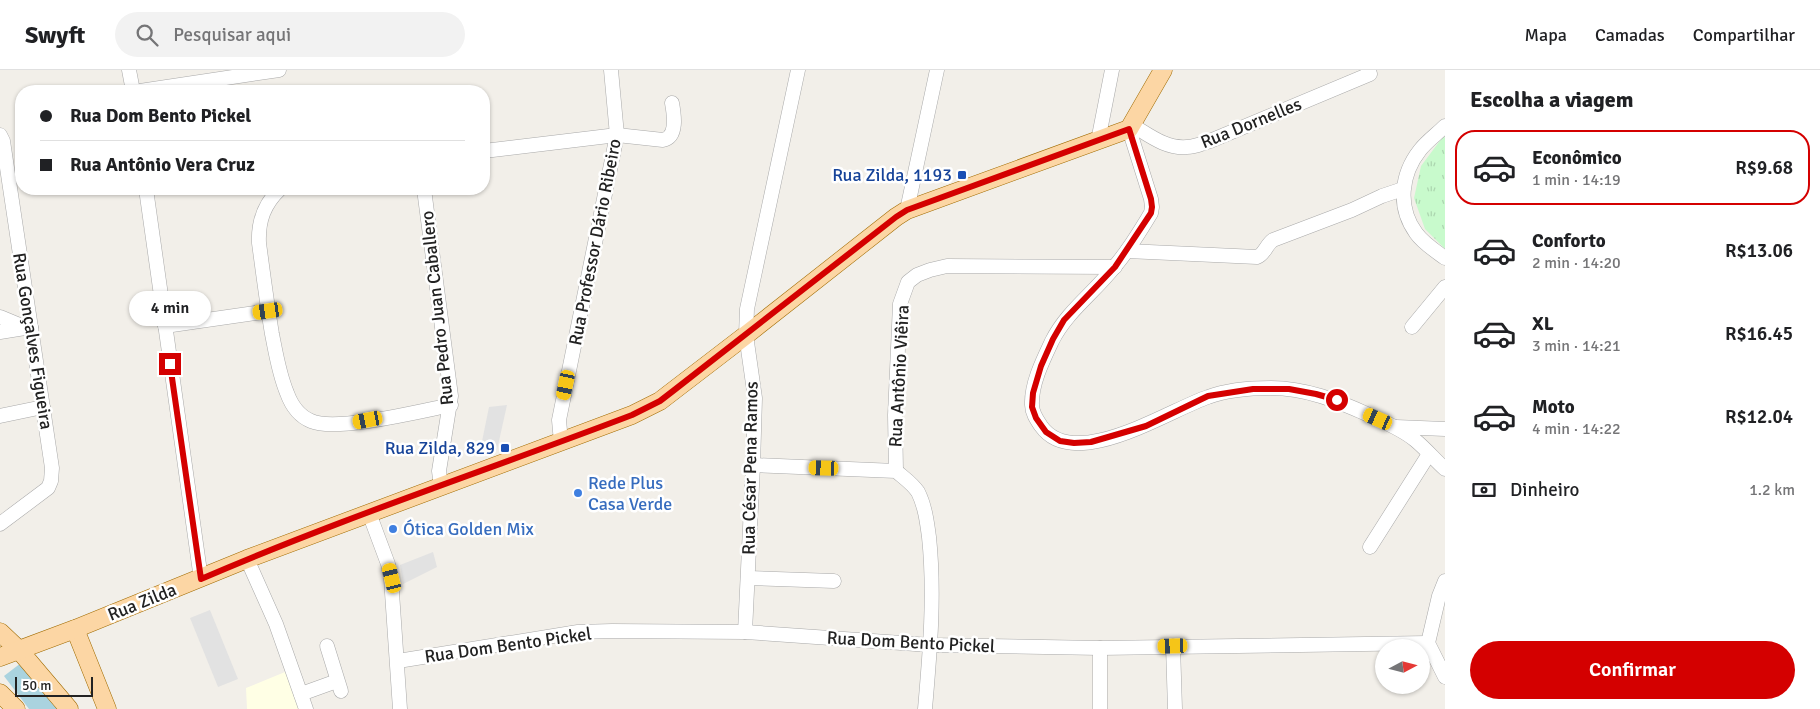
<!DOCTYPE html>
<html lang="pt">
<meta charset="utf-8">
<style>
:root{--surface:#fff;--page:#f2f2f2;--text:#202124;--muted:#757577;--line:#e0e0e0;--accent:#d40000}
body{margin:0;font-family:Signika,sans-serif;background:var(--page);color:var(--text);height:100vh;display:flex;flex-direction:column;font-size:19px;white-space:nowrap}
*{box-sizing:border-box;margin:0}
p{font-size:16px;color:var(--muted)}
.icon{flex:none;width:28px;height:28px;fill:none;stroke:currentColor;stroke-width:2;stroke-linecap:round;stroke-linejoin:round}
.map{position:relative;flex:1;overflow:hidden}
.side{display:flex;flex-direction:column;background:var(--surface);width:375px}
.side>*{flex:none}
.guide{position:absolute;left:15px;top:15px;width:475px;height:110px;border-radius:20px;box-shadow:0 1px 4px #0004;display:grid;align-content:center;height:110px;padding:0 25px;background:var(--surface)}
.needle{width:32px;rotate:83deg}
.buttons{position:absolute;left:1375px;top:569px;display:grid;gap:10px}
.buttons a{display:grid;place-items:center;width:55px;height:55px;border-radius:50%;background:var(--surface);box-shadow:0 1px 4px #0004;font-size:25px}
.scale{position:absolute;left:15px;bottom:12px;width:78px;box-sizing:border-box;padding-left:5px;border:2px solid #222;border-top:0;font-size:14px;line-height:18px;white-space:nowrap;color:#222;-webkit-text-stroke:4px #fff;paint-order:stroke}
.end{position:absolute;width:22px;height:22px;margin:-11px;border:6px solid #d40000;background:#fff;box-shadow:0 0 0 2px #fff}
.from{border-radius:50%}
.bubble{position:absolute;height:35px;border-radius:18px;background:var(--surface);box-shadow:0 1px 4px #0004;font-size:16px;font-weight:600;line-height:35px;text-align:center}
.car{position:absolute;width:15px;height:30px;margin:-15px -8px;border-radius:6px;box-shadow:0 0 4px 1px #0007;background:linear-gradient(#f5c518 24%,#345 0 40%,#f5c518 0 76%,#345 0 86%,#f5c518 0)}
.guide b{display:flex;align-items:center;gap:18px;height:48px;font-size:19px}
.guide b+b{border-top:1px solid var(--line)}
.guide i{width:12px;height:12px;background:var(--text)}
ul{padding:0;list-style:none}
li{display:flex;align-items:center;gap:15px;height:75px;margin:0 10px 8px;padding:0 15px;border:2px solid transparent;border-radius:20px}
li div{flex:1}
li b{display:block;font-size:19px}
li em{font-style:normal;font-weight:600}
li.on{border-color:var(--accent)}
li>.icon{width:45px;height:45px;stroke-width:1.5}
h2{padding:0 25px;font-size:22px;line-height:60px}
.pay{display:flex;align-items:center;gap:12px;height:55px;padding:0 25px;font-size:19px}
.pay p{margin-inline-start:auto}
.cta{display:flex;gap:10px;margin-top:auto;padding:10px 25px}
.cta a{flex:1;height:58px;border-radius:30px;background:var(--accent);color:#fff;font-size:20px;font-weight:600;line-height:58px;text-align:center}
header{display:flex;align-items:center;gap:30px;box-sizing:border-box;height:70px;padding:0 25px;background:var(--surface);border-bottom:1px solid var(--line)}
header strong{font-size:24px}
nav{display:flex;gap:28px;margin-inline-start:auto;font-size:18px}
.search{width:350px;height:45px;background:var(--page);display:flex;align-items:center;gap:12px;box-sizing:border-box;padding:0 18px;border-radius:28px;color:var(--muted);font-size:19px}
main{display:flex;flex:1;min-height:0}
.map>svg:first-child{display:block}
</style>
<header>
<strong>Swyft</strong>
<div class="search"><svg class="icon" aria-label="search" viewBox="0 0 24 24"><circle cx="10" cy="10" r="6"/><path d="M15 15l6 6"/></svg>Pesquisar aqui</div>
<nav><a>Mapa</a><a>Camadas</a><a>Compartilhar</a></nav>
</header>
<main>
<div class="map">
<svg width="1445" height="639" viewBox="0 0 1445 639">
<defs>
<pattern id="park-tufts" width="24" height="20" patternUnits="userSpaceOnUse" patternTransform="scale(1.25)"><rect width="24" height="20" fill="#c8facc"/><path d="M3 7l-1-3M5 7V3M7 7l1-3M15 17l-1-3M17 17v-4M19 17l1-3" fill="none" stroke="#acd6af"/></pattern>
</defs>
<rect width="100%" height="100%" fill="#f2efe9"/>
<polygon fill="#ffffe5" points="285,602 293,616 301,639 247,639 246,618"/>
<polygon fill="url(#park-tufts)" points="1445,67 1445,179 1425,159 1414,128 1421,96 1442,68"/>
<g fill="#e2e2e2">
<polygon points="507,335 497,380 479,386 489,337"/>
<polygon points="433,482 437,497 403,514 400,495"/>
<polygon points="210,540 238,609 218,617 190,548"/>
</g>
<polygon fill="#aad3df" points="21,593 59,639 29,639 4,606"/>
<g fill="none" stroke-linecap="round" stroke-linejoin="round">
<defs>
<g id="minor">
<polyline points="129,0 133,21"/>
<polyline points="140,21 279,0"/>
<path d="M1132 55C1149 65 1166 79 1187 77 1195 77 1203 73 1210 71L1370 4"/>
<path d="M1445 56C1437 64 1427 71 1420 80 1401 104 1397 137 1416 163 1423 173 1434 180 1445 188"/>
<path d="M1129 59 1151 129 1152 137 1151 143C1140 161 1129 180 1115 196 1095 222 1067 241 1052 271 1043 290 1031 314 1032 335 1032 343 1037 350 1041 356 1074 403 1169 340 1208 327 1227 320 1251 318 1271 318 1306 318 1338 331 1369 345 1384 352 1402 359 1415 370 1426 379 1435 390 1445 399"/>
<polyline points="0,65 3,71 52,398 51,411 48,418 0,454"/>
<polyline points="1098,71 1112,0"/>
<path d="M484 81 617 65 663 70C678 67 674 44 672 33"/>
<polyline points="146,119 201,509"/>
<path d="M280 119C264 134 258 151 259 173 263 203 267 234 272 264 276 284 279 304 287 323 291 334 299 346 311 351 336 362 421 341 451 335"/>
<polyline points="424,119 451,326 439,401 441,416"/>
<polyline points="907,140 937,0"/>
<path d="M1127 181 1257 187C1264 185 1266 175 1273 170L1352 140 1382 126 1403 119"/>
<polyline points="0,247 24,257"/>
<polyline points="165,256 269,241"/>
<polyline points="1412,257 1445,217"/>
<polyline points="0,262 31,257"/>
<polyline points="0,346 43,337"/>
<polyline points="1396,357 1445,359"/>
<polyline points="561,372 559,350 617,65 611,0"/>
<path d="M753 395 896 401C904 408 912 413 918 422 925 436 927 452 929 467 935 524 930 582 925 639"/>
<polyline points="896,401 895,345 900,234 908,212 917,205 930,200 947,196 1115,197"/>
<polyline points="369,443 388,494 391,508 400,639"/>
<polyline points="1370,477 1429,384"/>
<polyline points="247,489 276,554 306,639"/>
<polyline points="748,508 834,511"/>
<polyline points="1445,511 1439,526 1428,573 1445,607"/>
<polyline points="745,562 753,395 755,328 746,265 747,239 798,0"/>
<polyline points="327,576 341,621"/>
<polyline points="1173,576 1175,639"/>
<polyline points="1100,578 1100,639"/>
<polyline points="398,591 578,562 612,561 745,562 930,575 1100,578 1428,573"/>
<polyline points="301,624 337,611"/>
</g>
<g id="major">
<polyline points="75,559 107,639"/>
<polyline points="0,562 19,580 69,639"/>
<polyline points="0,587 75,559 247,489 632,345 660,331 746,265 896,147 907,140 1129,59 1163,0"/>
<polyline points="0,623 16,639"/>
</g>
</defs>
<use href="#minor" stroke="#a9a9a9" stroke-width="15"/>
<use href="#major" stroke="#a06b00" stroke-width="19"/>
<use href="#minor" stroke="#fff" stroke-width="14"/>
<use href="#major" stroke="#fcd6a4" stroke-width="18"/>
</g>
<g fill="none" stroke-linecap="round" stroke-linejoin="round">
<path stroke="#d40000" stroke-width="6" d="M170 294 201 509C342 448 488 400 632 345L660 331 673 321 896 147 907 140 1129 59 1151 129 1152 137 1151 143 1115 197 1064 250 1053 269 1041 296 1033 323 1032 337 1036 348 1046 362 1060 371 1074 373 1091 372 1146 356 1208 326 1253 319H1289L1316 324 1337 330"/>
</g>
<g fill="#1a4fb4" stroke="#fff" stroke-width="2">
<rect x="957" y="100" width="10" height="10" rx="2.5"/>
<rect x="500" y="373" width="10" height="10" rx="2.5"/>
</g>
<g fill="#3f7fe0" stroke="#fff" stroke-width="2">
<circle cx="578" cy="423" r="5"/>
<circle cx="393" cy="459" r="5"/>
</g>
<g text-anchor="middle" stroke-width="5" stroke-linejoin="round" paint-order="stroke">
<g font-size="18" fill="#222" stroke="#fff">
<text transform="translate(1251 53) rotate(-22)" y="6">Rua Dornelles</text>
<text transform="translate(595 172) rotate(-79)" y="6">Rua Professor Dário Ribeiro</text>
<text transform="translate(437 238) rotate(-96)" y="6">Rua Pedro Juan Caballero</text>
<text transform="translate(33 271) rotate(81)" y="6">Rua Gonçalves Figueira</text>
<text transform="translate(899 306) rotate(-87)" y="6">Rua Antônio Viêira</text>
<text transform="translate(750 398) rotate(-89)" y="6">Rua César Pena Ramos</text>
<text transform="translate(142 532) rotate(-22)" y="6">Rua Zilda</text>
<text transform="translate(911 572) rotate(3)" y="6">Rua Dom Bento Pickel</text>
<text transform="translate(508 575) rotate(-8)" y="6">Rua Dom Bento Pickel</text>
</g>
<g font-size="18" fill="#164399" stroke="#fff" text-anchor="end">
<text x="952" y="111">Rua Zilda, 1193</text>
<text x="495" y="384">Rua Zilda, 829</text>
</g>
<g font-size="18" fill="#366cbe" stroke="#fff" text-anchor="start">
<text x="588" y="419">Rede Plus<tspan x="588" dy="21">Casa Verde</tspan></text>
<text x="403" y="465">Ótica Golden Mix</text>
</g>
</g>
</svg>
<div class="buttons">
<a><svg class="needle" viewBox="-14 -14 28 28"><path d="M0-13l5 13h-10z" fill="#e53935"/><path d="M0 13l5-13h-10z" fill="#757577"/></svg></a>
</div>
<div class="scale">50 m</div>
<i class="end from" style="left:1337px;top:330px"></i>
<i class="end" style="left:170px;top:294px"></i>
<div class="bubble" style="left:129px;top:221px;width:82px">4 min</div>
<i class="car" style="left:268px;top:241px;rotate:262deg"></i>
<i class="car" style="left:566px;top:315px;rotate:192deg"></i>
<i class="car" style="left:1378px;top:349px;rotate:294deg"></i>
<i class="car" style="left:368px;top:350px;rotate:259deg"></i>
<i class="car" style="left:824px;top:398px;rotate:272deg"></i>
<i class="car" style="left:392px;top:508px;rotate:346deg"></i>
<i class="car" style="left:1173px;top:576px;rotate:268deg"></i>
<div class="guide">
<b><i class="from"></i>Rua Dom Bento Pickel</b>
<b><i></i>Rua Antônio Vera Cruz</b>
</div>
</div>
<section class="side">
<h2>Escolha a viagem</h2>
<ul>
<li class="on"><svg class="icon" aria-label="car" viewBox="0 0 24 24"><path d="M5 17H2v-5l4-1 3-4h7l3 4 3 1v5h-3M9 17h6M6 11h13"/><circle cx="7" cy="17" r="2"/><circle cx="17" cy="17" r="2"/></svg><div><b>Econômico</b><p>1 min · 14:19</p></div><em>R$9.68</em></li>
<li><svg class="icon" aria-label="car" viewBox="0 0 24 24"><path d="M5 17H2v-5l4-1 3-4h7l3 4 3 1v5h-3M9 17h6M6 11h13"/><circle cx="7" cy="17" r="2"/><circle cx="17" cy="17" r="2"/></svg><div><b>Conforto</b><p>2 min · 14:20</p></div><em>R$13.06</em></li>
<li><svg class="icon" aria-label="car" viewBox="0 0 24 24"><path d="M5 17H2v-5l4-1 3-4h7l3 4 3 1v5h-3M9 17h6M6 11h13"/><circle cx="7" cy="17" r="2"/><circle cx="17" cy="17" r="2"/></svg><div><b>XL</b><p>3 min · 14:21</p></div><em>R$16.45</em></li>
<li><svg class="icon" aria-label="car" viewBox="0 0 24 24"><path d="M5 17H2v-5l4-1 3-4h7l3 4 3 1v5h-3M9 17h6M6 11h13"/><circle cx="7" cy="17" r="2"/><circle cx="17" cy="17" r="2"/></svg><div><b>Moto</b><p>4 min · 14:22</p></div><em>R$12.04</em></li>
</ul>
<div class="pay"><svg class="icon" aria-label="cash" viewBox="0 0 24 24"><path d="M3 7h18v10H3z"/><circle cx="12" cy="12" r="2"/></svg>Dinheiro<p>1.2 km</p></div>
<div class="cta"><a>Confirmar</a></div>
</section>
</main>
